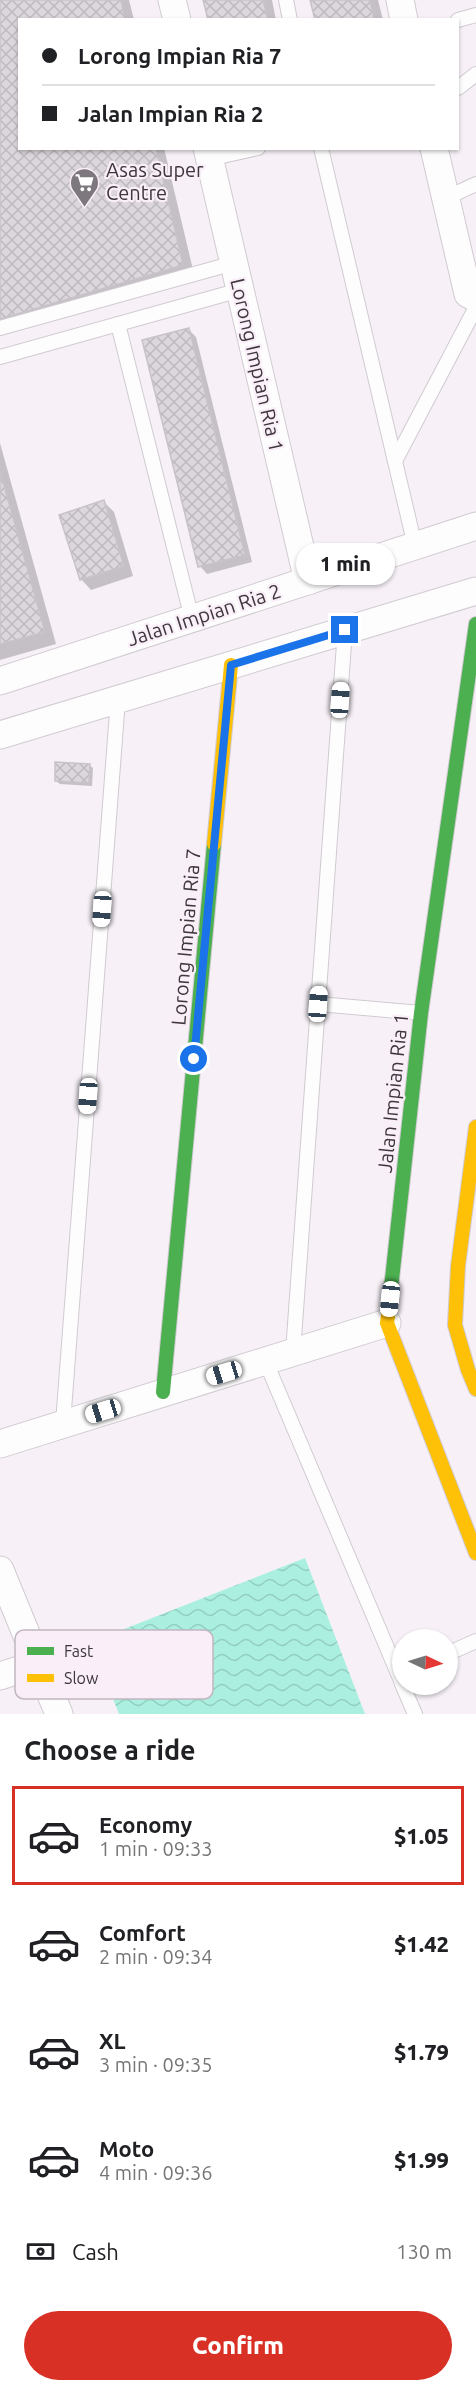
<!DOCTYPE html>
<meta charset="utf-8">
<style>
:root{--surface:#fff;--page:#f2f2f2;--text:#202124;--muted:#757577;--line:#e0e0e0;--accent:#d93025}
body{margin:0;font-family:Ubuntu,sans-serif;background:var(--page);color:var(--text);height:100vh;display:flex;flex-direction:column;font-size:22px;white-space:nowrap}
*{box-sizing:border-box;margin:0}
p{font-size:20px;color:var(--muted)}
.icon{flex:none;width:33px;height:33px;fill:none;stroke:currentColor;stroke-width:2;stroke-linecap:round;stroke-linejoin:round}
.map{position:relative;height:1714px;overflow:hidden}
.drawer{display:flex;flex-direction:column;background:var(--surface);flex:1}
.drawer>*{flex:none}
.hud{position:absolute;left:18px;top:18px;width:441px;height:132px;border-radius:0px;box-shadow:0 2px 4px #0004;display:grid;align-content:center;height:132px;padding:0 24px;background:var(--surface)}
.needle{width:39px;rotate:94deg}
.fabs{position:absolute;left:392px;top:1629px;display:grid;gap:12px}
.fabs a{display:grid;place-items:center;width:66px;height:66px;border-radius:50%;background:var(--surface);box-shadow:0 2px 4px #0004;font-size:30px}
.end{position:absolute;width:27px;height:27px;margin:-14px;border:8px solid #1a73e8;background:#fff;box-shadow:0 0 0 3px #fff}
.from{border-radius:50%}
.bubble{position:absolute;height:42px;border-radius:21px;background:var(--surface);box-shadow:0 2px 4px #0004;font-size:20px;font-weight:800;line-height:42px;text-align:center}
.car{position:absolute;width:18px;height:36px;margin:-18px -9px;border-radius:8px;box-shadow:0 0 4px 2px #0007;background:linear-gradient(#fff 24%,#345 0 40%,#fff 0 76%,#345 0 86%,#fff 0)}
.hud b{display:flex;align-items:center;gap:21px;height:57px;font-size:22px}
.hud b+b{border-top:2px solid var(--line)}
.hud i{width:15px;height:15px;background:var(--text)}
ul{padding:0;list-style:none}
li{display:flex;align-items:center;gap:18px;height:99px;margin:0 12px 9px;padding:0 12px;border:3px solid transparent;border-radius:0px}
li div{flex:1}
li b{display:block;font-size:22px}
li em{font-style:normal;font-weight:800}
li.on{border-color:var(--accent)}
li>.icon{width:54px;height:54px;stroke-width:1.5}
h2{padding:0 24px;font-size:27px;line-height:72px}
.pay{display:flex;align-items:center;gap:15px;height:66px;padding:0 24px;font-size:22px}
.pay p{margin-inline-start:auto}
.button{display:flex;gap:12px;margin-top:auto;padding:12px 24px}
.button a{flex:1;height:69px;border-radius:36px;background:var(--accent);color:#fff;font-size:24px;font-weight:800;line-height:69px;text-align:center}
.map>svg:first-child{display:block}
</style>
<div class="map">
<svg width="476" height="1714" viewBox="0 0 476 1714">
<defs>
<pattern id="water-waves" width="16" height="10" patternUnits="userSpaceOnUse" patternTransform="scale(1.5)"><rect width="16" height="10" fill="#aaefe0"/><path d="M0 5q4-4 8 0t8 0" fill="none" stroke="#93cec1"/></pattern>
<pattern id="building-cross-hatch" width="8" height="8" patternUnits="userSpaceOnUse" patternTransform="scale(1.5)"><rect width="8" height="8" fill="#dcd7dc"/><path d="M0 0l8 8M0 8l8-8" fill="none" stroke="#beb9be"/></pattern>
</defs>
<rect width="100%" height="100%" fill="#f7f1f7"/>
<polygon fill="url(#water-waves)" points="305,1558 365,1714 119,1714 91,1642"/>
<g fill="#0003">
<polygon points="0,0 129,0 134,20 20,20 20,148 164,148 195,278 0,335"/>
<polygon points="205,0 272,0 276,20 209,20"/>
<polygon points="312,0 378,0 383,20 316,20"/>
<polygon points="188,329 196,337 252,562 207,574 200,566"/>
<polygon points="0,443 56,644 0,660"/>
<polygon points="104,502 114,512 133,576 91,590 81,579"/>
<polygon points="89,765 93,768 92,786 60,784 56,781"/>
</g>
<g fill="url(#building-cross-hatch)" stroke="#c8c3c8" stroke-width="1.5">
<polygon points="0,0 121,0 125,20 20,20 20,148 156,148 183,265 0,319"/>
<polygon points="203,0 263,0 268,20 208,20"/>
<polygon points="310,0 370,0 374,20 315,20"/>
<polygon points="189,328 245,555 198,567 142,340"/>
<polygon points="0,471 45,632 0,644"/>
<polygon points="104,500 124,566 80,580 59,515"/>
<polygon points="55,762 90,764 89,783 55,781"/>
</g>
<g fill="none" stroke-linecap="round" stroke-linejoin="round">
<defs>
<g id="lane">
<polyline points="286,0 290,20"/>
<polyline points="458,20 476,15"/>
<polyline points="458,88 476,74"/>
<polyline points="321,148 415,546"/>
<polyline points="209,159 258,148"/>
<polyline points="446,198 476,184"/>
<polyline points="118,324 192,619"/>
<polyline points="0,328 234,263"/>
<polyline points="0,357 240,290"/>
<polyline points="395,461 476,307"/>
<polyline points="318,1004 421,1013"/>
<polyline points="293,1352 345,630"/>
<polyline points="265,1360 402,1683"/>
<polyline points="63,1423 118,699"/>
<polyline points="447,1654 476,1641"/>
<polyline points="402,1684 415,1714"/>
</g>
<g id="street">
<polyline points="172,0 177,20"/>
<polyline points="400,0 404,20"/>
<polyline points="207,148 308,581"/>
<polyline points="434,148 468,294 476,298"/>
<polyline points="0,681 476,526"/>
<polyline points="0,735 476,591"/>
<polyline points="0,1444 387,1323"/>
<polyline points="0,1570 59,1714"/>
<polyline points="0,1676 38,1664"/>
</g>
<g id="fast">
<polyline points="388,1316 421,1013 476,624"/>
<polyline points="163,1392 214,844"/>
</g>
<g id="slow">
<polyline points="214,844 231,665"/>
<polyline points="476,1127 458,1266 455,1325 468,1370 476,1389"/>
<polyline points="388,1316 387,1323 476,1553"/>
</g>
</defs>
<use href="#lane" stroke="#d0cbd0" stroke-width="16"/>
<use href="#street" stroke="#d0cbd0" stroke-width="29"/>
<use href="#fast" stroke="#d0cbd0" stroke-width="16"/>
<use href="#slow" stroke="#d0cbd0" stroke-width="16"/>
<use href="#lane" stroke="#fefdfe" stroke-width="14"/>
<use href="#street" stroke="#fefdfe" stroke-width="27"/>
<use href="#fast" stroke="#4caf50" stroke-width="14"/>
<use href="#slow" stroke="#ffc107" stroke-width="14"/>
</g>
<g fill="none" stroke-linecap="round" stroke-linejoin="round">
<polyline stroke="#1a73e8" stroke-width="8" points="194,1059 231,665 345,630"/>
</g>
<defs>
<symbol id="supermarket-pin" viewBox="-11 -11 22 30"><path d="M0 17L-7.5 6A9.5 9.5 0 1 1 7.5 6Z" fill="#7d787d" stroke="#faeef9"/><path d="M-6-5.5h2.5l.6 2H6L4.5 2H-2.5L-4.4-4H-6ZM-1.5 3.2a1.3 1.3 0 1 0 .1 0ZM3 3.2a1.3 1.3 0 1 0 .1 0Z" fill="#fff"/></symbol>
</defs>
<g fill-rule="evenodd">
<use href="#supermarket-pin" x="68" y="166" width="33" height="45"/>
</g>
<g text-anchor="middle" stroke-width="4.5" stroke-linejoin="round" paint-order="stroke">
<g font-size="20" fill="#3c373b" stroke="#faeef9" text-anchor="start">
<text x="106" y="177">Asas Super<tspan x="106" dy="23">Centre</tspan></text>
</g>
<g font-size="20" fill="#3c373b" stroke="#faeef9">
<text transform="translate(257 365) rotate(77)" y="7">Lorong Impian Ria 1</text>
<text transform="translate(204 615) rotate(-18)" y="7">Jalan Impian Ria 2</text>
<text transform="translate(186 937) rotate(-85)" y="7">Lorong Impian Ria 7</text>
<text transform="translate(393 1093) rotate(-84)" y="7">Jalan Impian Ria 1</text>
</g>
</g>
<rect x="15" y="1630" width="198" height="69" rx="9" fill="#faeef9" stroke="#c1b7c0" stroke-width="1.5"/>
<rect x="27" y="1647" width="27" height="8" fill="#4caf50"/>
<rect x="27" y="1674" width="27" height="8" fill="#ffc107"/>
<g font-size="16" fill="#3c373b">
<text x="64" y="1657">Fast</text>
<text x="64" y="1684">Slow</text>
</g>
</svg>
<div class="fabs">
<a><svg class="needle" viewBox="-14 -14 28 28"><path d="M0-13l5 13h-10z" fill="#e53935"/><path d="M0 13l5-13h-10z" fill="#757577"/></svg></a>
</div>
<i class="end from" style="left:194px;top:1059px"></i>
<i class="end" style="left:345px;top:630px"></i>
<div class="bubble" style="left:296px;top:543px;width:99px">1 min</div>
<i class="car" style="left:340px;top:700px;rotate:4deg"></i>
<i class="car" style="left:102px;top:909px;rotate:184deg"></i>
<i class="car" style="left:318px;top:1004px;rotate:4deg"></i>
<i class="car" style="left:88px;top:1096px;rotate:184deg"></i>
<i class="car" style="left:390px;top:1299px;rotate:186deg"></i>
<i class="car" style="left:224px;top:1373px;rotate:253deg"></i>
<i class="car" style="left:103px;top:1411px;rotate:253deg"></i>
<div class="hud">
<b><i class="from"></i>Lorong Impian Ria 7</b>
<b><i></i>Jalan Impian Ria 2</b>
</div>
</div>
<section class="drawer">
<h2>Choose a ride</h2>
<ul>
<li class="on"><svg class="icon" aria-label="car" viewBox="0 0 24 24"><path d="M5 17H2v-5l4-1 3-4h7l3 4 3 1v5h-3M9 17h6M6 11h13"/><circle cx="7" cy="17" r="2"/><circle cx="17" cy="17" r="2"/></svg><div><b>Economy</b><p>1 min · 09:33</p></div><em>$1.05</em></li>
<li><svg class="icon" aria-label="car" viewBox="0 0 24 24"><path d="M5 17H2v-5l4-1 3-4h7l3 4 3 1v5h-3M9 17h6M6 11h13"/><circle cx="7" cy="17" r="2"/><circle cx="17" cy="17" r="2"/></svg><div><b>Comfort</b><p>2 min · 09:34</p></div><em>$1.42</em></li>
<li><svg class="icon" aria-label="car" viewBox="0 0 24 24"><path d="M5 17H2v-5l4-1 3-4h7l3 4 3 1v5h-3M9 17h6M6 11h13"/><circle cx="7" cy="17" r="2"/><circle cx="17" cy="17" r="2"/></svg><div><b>XL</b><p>3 min · 09:35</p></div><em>$1.79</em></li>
<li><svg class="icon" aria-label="car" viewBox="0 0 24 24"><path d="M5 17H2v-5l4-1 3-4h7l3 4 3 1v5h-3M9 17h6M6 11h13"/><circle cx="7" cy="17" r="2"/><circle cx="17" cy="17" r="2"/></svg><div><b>Moto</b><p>4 min · 09:36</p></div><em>$1.99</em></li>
</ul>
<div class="pay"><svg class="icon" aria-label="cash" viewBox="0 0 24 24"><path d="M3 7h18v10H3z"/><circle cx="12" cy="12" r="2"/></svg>Cash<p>130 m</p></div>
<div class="button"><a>Confirm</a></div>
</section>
